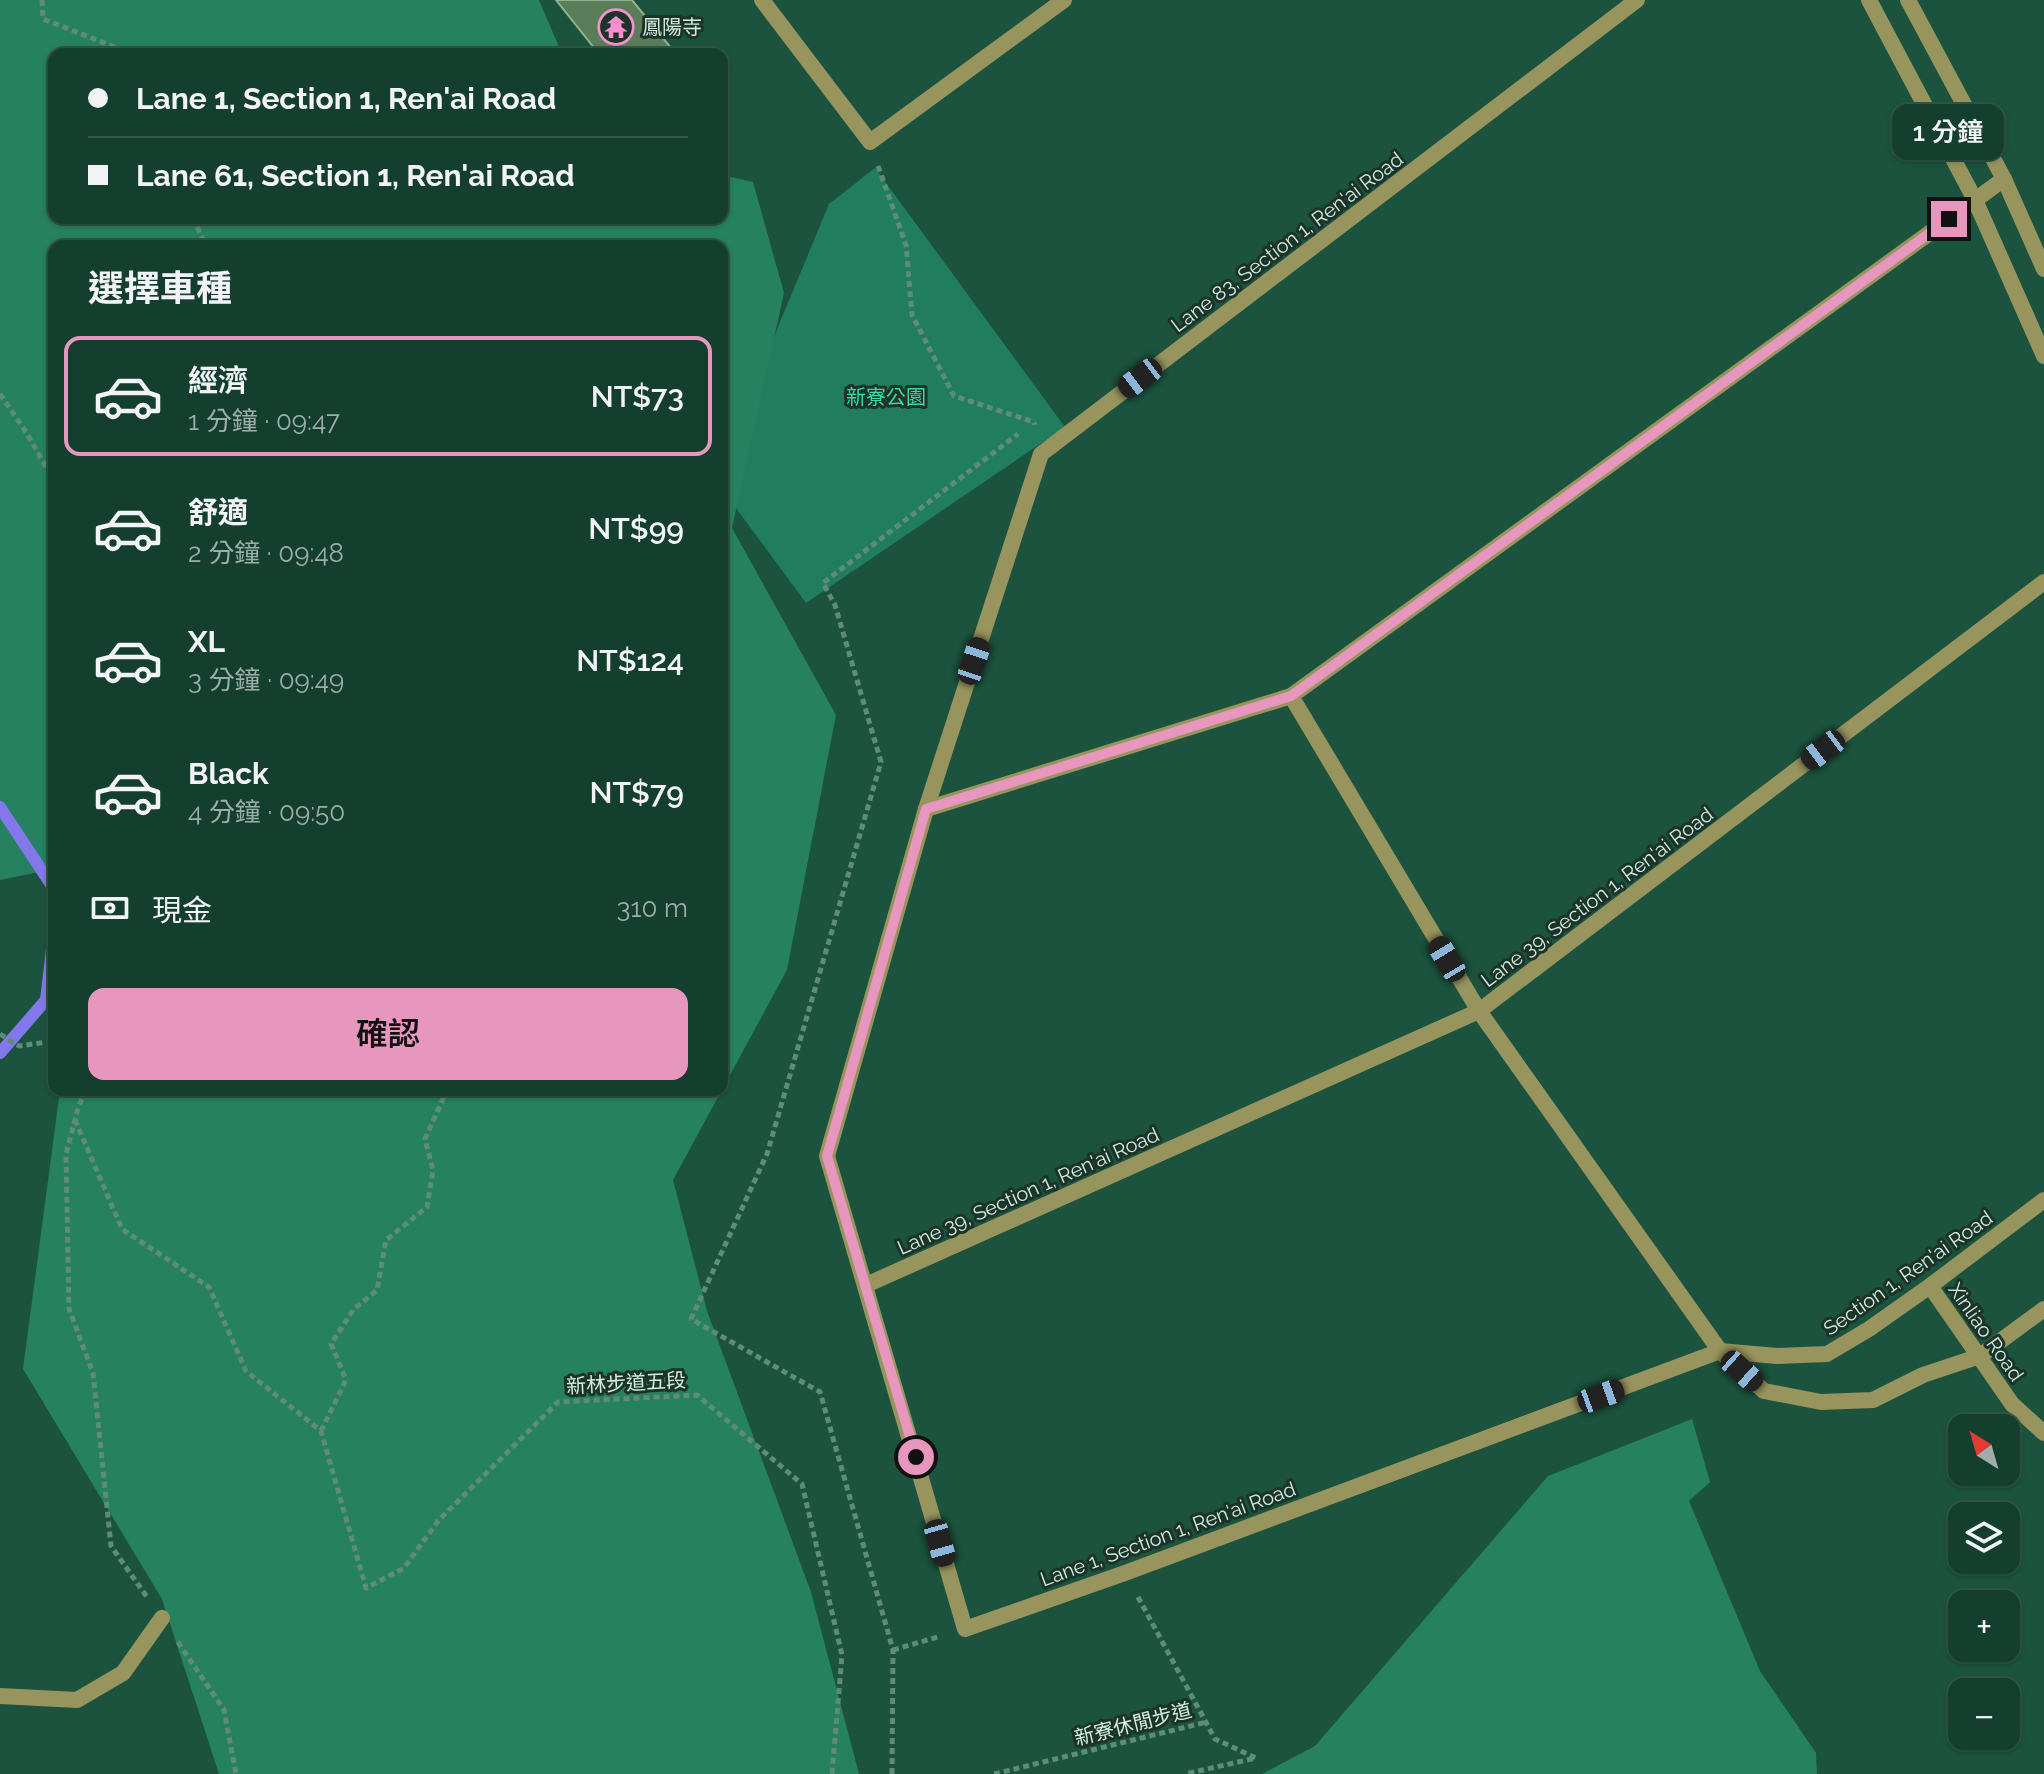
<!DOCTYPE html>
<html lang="zh-TW">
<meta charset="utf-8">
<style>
:root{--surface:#143e2e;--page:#1d4536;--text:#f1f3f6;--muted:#9daeaa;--line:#33574a;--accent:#e797bd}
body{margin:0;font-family:Raleway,"Noto Sans TC",sans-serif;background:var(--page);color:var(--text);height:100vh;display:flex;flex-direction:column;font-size:30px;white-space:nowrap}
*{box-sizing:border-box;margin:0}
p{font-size:26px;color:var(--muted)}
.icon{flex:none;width:44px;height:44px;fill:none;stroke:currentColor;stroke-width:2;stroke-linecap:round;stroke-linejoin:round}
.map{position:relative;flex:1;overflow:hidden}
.sheet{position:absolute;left:48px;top:240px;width:680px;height:856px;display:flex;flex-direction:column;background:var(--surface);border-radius:16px;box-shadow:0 2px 6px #0004,0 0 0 2px var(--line)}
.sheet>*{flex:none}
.top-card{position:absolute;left:48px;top:48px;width:680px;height:176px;border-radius:16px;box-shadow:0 2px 6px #0004,0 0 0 2px var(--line);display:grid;align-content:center;height:176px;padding:0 40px;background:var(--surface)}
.needle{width:52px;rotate:323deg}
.fabs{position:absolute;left:1948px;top:1414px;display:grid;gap:16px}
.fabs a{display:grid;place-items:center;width:72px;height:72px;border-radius:16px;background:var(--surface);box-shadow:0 2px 6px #0004,0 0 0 2px var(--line);font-size:40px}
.end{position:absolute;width:36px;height:36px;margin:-18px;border:10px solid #e797bd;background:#111;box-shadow:0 0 0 4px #111}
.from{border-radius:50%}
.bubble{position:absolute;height:56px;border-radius:16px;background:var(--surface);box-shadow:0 2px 6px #0004,0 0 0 2px var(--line);font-size:26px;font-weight:600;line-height:56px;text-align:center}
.car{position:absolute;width:24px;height:48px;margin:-24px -12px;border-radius:10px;box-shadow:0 0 6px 2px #0007;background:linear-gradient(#222 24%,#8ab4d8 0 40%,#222 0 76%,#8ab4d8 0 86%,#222 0)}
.top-card b{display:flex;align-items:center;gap:28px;height:76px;font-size:30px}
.top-card b+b{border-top:2px solid var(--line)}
.top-card i{width:20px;height:20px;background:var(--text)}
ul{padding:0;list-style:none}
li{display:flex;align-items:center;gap:24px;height:120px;margin:0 16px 12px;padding:0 24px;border:4px solid transparent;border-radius:16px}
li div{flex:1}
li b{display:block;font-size:30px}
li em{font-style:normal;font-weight:600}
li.current{border-color:var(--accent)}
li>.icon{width:72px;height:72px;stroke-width:1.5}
h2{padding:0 40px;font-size:36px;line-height:96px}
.pay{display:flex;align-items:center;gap:20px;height:88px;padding:0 40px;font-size:30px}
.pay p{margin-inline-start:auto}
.button{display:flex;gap:16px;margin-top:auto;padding:16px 40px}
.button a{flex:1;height:92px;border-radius:16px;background:var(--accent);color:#111;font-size:32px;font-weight:600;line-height:92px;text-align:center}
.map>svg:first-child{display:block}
</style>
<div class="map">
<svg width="2044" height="1774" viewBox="0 0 2044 1774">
<rect width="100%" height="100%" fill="#1b533e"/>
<polygon fill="#207d5d" points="875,168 1065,427 806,603 722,489 722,462 829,204"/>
<g fill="#258160">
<polygon points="0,0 539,0 562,54 54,54 54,218 722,218 722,175 753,182 784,293 732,528 836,715 787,970 673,1180 707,1311 811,1592 859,1774 219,1774 162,1599 23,1369 60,1090 722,1090 722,246 54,246 54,869 0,880"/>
<polygon points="1692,1419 1710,1482 1689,1501 1760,1671 1816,1753 1817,1774 1262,1774 1315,1746 1548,1476"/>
</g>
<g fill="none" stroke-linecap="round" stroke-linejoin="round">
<g stroke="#8378eb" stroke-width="12">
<polyline points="0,807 54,889"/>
<polyline points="0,1053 46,1000 54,932"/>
</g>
</g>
<polygon fill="#597d59" stroke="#8eb48e" stroke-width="2" points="556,0 632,0 676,54 599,54"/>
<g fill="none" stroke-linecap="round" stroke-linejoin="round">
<g stroke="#5f8c7a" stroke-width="5" stroke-dasharray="6 4" stroke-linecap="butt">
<polyline points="42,0 43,19 133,54"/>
<polyline points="878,166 906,245 912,315 954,396 1034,422 1035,425"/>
<polyline points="193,218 206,246"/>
<polyline points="0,394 26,432 54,481"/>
<polyline points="0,1034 19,1046 54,1041"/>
<polyline points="86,1090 78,1108 66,1154 69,1309 93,1373 111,1546 147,1597"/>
<polyline points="75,1120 122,1229 209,1287 246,1371 321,1431 366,1588 404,1568 438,1521 558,1402 697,1395 802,1484 842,1655 832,1774"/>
<polyline points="321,1431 346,1380 331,1344 353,1310 377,1290 386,1240 427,1207 433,1170 425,1139 447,1090"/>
<polyline points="1138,1597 1215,1739 1256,1758 1185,1774"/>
<polyline points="178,1642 224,1710 236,1774"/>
<polyline points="893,1650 941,1636"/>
<polyline points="892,1774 893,1650 820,1392 691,1319 767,1154 881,762 835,605 823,583 1018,434"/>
<polyline points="994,1774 1207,1722"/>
</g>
<polyline stroke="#98945d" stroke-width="16" points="0,1696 77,1700 123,1673 162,1618"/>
<g stroke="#98945d" stroke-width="16">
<polyline points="762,0 870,142 1064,0"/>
<polyline points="1637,0 1041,454 926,809 827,1156 965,1629 1125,1573 1720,1351 1777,1356 1827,1354 1869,1329 1930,1286 2044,1200"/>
<polyline points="1869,0 1975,200 2044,356"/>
<polyline points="1908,0 2004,179 2044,269"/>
<polyline points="1291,696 1479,1011 1720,1351 1764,1391 1821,1402 1873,1400 1923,1375 1980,1356 2044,1309"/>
<polyline points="926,809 1291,696 2004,179"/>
<polyline points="866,1285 1479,1011 2044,582"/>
<polyline points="1930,1286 2012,1404 2044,1433"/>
</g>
</g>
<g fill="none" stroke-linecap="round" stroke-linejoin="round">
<polyline stroke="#e797bd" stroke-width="10" points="916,1457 827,1156 926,809 1291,696 1949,219"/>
</g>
<defs>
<symbol id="temple-ring" viewBox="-11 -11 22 22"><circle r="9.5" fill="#1c3329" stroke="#f890cd" stroke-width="1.5"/><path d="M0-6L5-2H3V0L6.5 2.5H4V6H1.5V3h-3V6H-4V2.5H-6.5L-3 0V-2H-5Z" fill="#f890cd"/></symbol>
</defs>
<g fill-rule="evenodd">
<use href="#temple-ring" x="596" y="7" width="40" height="40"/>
</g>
<g text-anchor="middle" stroke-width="6" stroke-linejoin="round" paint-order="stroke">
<g font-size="20" fill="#d1eddf" stroke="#1c3329" text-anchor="start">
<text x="642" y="34">鳳陽寺</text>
</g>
<g font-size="20" fill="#d1eddf" stroke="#1c3329">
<text transform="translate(1287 242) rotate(-37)" y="7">Lane 83, Section 1, Ren'ai Road</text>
<text transform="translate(1597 897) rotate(-37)" y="7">Lane 39, Section 1, Ren'ai Road</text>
<text transform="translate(1028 1191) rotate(-24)" y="7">Lane 39, Section 1, Ren'ai Road</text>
<text transform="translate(1908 1273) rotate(-35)" y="7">Section 1, Ren'ai Road</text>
<text transform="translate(1986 1332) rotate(55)" y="7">Xinliao Road</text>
<text transform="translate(626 1383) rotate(-3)" y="7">新林步道五段</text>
<text transform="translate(1168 1534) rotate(-20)" y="7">Lane 1, Section 1, Ren'ai Road</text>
<text transform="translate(1133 1724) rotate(-14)" y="7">新寮休閒步道</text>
</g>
<g font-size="20" fill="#32dda4" stroke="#1c3329">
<text x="886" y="404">新寮公園</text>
</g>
</g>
</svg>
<div class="fabs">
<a><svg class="needle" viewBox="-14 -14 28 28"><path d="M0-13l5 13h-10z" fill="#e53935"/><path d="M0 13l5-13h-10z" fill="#9daeaa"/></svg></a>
<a><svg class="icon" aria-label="layers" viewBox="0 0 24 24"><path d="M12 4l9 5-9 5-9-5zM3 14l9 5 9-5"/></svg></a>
<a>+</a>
<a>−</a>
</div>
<i class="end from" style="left:916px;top:1457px"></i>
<i class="end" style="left:1949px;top:219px"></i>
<div class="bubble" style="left:1892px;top:104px;width:112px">1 分鐘</div>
<i class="car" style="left:1140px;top:378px;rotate:233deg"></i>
<i class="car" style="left:974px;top:661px;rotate:18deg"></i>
<i class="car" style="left:1823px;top:750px;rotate:233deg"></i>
<i class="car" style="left:1447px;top:959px;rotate:329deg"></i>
<i class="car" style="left:1742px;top:1371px;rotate:132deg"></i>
<i class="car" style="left:1601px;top:1396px;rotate:70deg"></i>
<i class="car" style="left:940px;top:1543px;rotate:164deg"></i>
<div class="top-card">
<b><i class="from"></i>Lane 1, Section 1, Ren'ai Road</b>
<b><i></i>Lane 61, Section 1, Ren'ai Road</b>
</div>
<section class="sheet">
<h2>選擇車種</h2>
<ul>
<li class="current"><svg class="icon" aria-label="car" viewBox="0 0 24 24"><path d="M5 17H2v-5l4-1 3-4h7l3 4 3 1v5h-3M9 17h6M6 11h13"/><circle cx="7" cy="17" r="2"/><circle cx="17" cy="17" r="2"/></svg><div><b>經濟</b><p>1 分鐘 · 09:47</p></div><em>NT$73</em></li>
<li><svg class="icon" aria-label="car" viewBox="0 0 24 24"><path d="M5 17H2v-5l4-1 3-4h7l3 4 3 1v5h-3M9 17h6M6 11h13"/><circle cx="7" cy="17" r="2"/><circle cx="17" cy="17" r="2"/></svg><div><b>舒適</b><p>2 分鐘 · 09:48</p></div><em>NT$99</em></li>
<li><svg class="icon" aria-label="car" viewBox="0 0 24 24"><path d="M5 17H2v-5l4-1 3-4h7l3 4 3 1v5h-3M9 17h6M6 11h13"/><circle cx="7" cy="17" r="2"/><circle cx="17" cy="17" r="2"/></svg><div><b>XL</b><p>3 分鐘 · 09:49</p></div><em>NT$124</em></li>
<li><svg class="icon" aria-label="car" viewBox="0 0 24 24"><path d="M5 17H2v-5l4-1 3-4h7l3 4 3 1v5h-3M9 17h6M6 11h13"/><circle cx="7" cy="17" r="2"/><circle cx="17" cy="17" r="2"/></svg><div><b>Black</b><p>4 分鐘 · 09:50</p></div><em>NT$79</em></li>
</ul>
<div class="pay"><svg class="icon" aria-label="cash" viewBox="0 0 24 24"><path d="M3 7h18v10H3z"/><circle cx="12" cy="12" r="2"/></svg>現金<p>310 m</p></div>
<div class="button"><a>確認</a></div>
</section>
</div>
